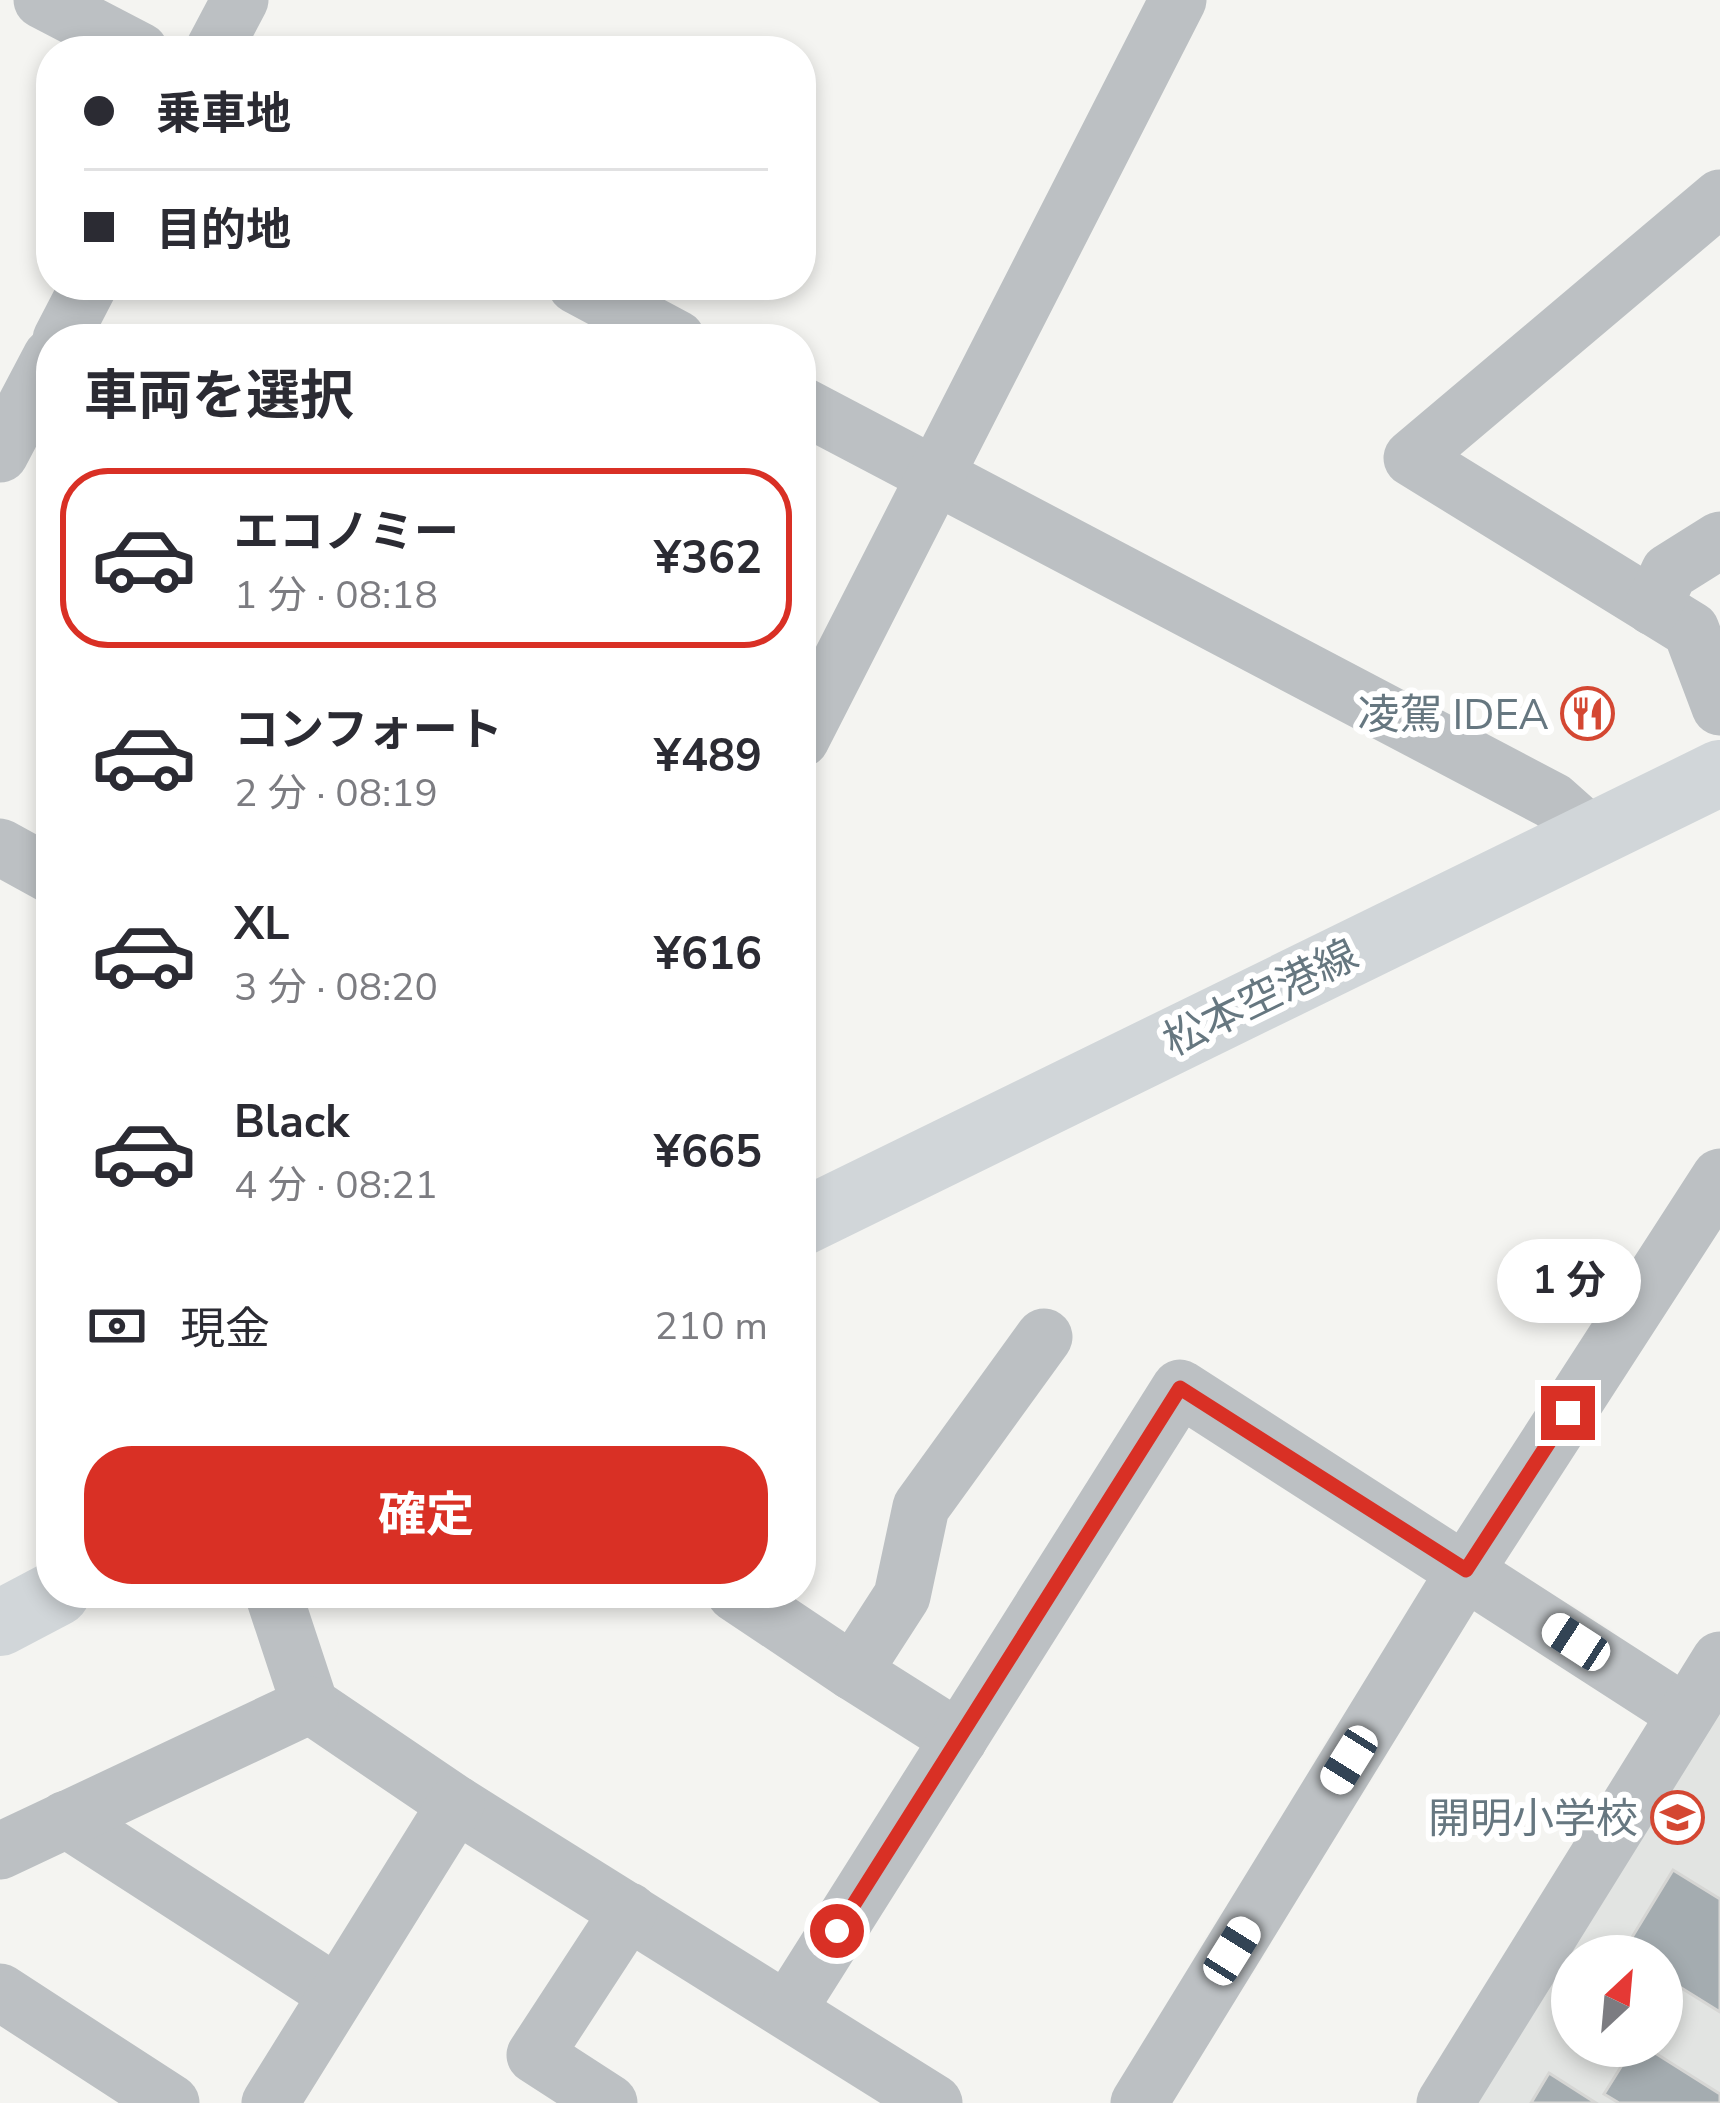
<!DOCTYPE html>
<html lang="ja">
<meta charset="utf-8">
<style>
:root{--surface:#fff;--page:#f2f2f3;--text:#2b2b33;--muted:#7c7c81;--line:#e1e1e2;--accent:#d93025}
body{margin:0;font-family:"Nunito Sans","Noto Sans JP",sans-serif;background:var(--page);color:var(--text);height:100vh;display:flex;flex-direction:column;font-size:45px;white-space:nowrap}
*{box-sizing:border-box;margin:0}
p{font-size:39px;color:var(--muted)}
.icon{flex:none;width:66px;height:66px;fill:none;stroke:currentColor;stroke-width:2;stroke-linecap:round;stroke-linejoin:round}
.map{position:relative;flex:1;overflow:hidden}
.details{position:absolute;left:36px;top:324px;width:780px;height:1284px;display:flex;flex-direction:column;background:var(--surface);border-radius:48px;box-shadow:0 6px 18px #0003}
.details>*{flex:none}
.top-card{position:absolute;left:36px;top:36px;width:780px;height:264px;border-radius:48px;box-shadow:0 6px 18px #0003;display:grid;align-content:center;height:264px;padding:0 48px;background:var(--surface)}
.needle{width:78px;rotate:26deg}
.tools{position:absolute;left:1551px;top:1935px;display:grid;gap:24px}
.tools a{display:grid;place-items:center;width:132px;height:132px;border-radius:50%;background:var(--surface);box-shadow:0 6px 18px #0003;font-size:60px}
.end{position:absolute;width:54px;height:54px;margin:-27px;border:15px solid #d93025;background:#fff;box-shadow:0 0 0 6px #fff}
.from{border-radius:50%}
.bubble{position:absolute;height:84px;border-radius:42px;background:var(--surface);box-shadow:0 6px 18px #0003;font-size:39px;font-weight:700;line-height:84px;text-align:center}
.car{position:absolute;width:36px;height:72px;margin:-36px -18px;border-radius:15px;box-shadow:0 0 9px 3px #0007;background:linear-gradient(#fff 24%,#345 0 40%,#fff 0 76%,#345 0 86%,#fff 0)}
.top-card b{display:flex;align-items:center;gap:42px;height:114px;font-size:45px}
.top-card b+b{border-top:3px solid var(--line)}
.top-card i{width:30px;height:30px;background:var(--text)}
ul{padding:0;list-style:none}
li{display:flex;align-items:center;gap:36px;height:180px;margin:0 24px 18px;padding:0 24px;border:6px solid transparent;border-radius:48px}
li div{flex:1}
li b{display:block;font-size:45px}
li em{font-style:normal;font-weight:700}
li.on{border-color:var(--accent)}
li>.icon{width:108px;height:108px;stroke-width:1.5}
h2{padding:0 48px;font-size:54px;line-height:144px}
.pay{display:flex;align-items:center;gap:30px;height:132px;padding:0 48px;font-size:45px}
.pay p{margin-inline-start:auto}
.primary-button{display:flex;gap:24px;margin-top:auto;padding:24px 48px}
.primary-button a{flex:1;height:138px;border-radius:48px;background:var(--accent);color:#fff;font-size:48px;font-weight:700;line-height:138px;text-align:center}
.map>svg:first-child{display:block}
</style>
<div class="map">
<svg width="1720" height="2103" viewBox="0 0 1720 2103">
<rect width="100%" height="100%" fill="#f4f4f1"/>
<path fill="#e2e4e2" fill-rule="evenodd" d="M1720 1680V2103H1458ZM1572 1956H1662V2046H1572Z"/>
<g fill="#a4acb0" stroke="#d6d6d4" stroke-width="3">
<polygon points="1673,1870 1720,1899 1720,2012 1662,1976 1662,1956 1623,1952"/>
<polygon points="1634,2046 1644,2046 1720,2094 1720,2103 1619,2103 1604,2094"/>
<polygon points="1549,2073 1596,2103 1531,2103"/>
</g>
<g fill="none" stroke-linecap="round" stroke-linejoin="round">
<g stroke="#bcc0c3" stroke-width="57">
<polyline points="42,0 140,51"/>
<polyline points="213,51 240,0"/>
<polyline points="1720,198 1412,458 1691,630 1720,707"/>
<polyline points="576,285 677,339"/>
<polyline points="61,339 89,285"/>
<polyline points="801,405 1553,801 1590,834"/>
<polyline points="0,454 51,357"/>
<polyline points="1653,607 1669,572 1720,540"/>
<polyline points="801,739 1178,0"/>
<polyline points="0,847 51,875"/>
<polyline points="273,1593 310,1705 456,1804 934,2103"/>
<polyline points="735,1593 853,1672"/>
<polyline points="959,1739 853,1672 902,1596 921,1507 1044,1337"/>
<polyline points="66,1819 337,1994"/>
<polyline points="0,1851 310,1705"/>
<polyline points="0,1992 171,2103"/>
<polyline points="789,2008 1180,1388 1686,1714"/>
<polyline points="270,2103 456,1804"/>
<polyline points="609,2103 535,2055 629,1911"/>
<polyline points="1139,2103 1466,1570 1720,1177"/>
<polyline points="1445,2103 1720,1660"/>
</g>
<g stroke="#d1d6d9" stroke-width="66">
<polyline points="801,1223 1720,773"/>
<polyline points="0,1623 57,1593"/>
</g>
</g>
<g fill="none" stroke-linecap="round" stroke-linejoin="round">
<polyline stroke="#d93025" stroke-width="15" points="837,1931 1180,1388 1466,1570 1568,1413"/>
</g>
<defs>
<symbol id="restaurant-ring" viewBox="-11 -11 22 22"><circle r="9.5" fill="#fff" stroke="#d44732" stroke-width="1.5"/><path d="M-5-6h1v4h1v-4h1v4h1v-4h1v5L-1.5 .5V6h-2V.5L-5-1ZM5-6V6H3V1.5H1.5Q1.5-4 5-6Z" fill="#d44732"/></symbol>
<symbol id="school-ring" viewBox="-11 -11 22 22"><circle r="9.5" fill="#fff" stroke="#d44732" stroke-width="1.5"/><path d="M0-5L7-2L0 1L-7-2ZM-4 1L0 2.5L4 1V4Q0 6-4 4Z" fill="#d44732"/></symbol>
</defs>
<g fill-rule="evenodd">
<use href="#restaurant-ring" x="1558" y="684" width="59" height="59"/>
<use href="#school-ring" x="1648" y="1788" width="59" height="59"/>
</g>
<g text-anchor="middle" stroke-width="12" stroke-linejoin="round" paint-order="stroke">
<g font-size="42" fill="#667780" stroke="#fff" text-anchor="end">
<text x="1549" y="729">凌駕 IDEA</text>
<text x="1638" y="1833">開明小学校</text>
</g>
<g font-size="42" fill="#667780" stroke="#fff">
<text transform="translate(1260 997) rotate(-26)" y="15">松本空港線</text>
</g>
</g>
</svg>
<div class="tools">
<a><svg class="needle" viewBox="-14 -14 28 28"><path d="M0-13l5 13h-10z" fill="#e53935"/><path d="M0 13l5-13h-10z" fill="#7c7c81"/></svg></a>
</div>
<i class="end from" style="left:837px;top:1931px"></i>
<i class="end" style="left:1568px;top:1413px"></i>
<div class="bubble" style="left:1497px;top:1239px;width:144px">1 分</div>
<i class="car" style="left:1576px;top:1642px;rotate:303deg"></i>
<i class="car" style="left:1349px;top:1760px;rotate:212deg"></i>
<i class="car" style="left:1232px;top:1951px;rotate:32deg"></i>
<div class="top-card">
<b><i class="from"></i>乗車地</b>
<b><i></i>目的地</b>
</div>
<section class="details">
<h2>車両を選択</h2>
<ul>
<li class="on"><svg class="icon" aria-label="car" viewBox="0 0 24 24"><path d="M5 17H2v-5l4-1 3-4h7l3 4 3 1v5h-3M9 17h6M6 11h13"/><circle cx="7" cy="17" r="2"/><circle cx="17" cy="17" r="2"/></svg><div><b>エコノミー</b><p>1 分 · 08:18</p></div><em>¥362</em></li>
<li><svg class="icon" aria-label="car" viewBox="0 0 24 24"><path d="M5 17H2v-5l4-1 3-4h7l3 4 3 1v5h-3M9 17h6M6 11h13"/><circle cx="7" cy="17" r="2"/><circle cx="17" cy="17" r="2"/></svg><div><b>コンフォート</b><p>2 分 · 08:19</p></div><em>¥489</em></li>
<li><svg class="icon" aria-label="car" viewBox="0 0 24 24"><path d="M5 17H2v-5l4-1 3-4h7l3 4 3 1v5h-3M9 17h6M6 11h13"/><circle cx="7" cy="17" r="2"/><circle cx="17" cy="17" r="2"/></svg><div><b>XL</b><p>3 分 · 08:20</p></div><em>¥616</em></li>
<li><svg class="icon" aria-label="car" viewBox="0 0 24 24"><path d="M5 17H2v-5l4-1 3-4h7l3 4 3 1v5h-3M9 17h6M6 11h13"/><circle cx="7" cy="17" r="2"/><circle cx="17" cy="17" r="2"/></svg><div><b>Black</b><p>4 分 · 08:21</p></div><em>¥665</em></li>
</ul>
<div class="pay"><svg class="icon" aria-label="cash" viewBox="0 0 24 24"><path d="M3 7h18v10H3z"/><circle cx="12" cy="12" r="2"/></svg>現金<p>210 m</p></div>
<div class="primary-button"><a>確定</a></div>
</section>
</div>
